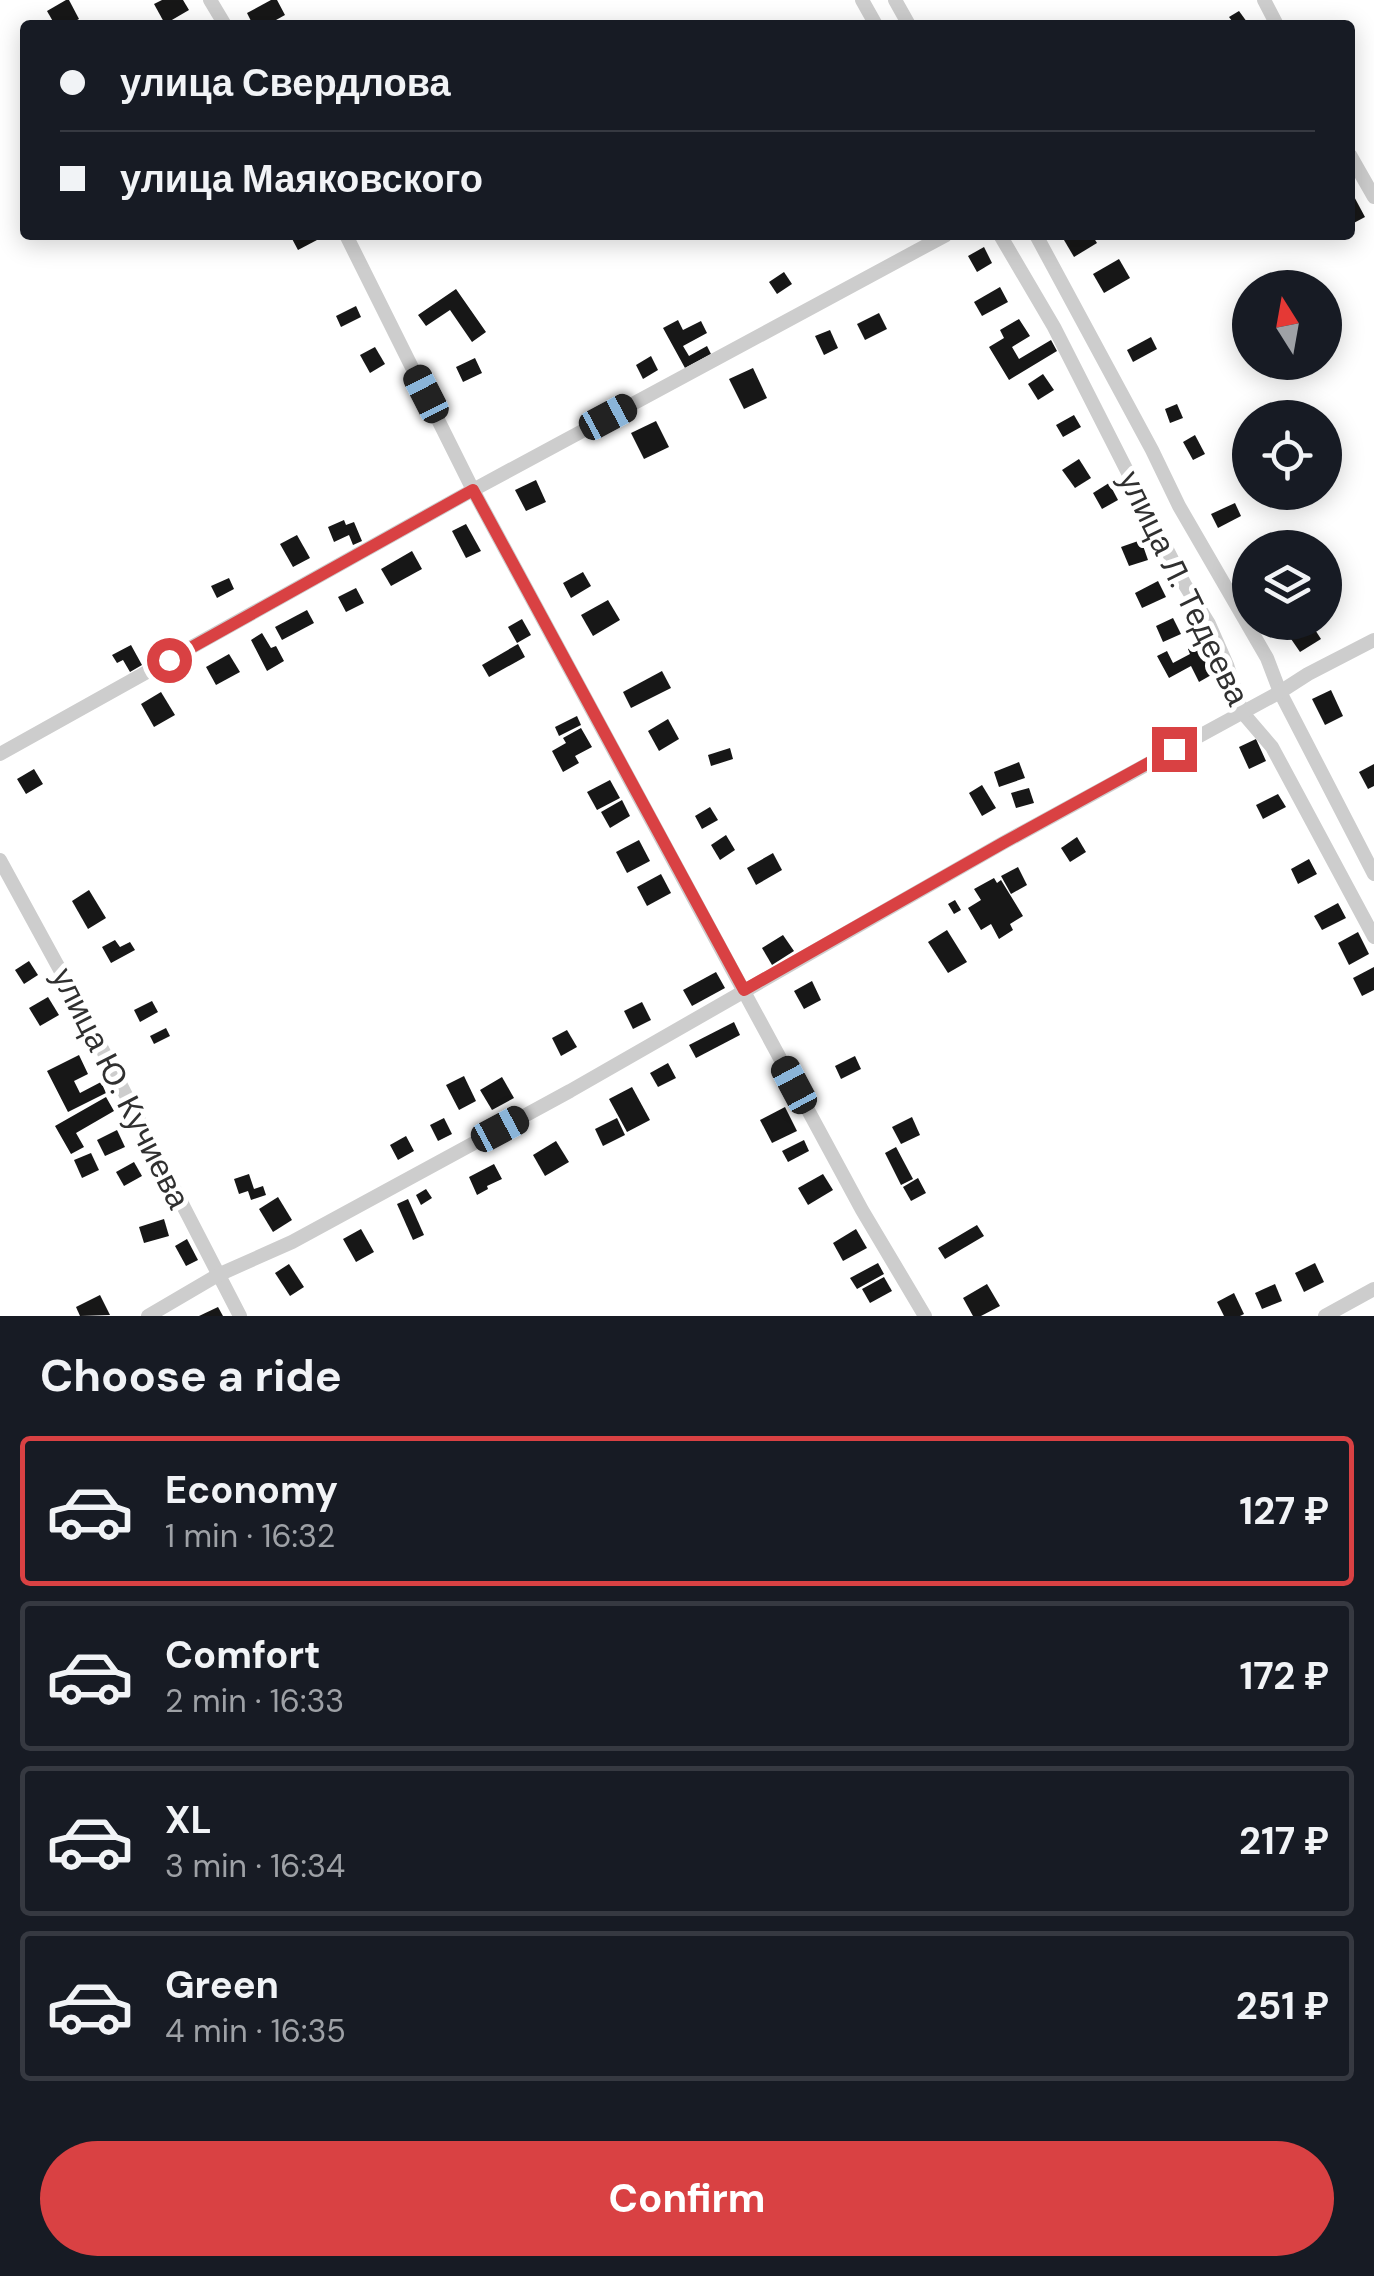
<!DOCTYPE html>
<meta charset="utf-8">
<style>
:root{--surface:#171b24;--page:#242831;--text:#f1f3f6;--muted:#9ea1a6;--line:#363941;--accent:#d94143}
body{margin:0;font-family:"DM Sans",sans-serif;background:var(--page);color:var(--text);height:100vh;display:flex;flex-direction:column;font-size:38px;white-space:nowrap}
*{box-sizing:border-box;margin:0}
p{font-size:32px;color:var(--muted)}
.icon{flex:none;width:55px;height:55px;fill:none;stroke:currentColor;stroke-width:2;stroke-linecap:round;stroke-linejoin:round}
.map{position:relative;height:1316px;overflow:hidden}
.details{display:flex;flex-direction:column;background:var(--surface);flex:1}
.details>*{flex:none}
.top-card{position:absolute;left:20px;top:20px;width:1335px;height:220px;border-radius:10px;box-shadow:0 5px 25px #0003;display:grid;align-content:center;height:220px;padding:0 40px;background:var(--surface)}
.needle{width:65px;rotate:349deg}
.buttons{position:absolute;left:1232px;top:270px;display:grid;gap:20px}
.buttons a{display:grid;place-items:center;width:110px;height:110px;border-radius:50%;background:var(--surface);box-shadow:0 5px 25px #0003;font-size:50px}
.end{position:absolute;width:45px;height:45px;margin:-22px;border:12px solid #d94143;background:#fff;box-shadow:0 0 0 5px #fff}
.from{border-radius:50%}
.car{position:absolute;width:30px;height:60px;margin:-30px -15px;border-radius:12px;box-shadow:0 0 8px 2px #0007;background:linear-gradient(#222 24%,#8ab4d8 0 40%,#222 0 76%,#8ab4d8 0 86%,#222 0)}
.top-card b{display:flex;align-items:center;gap:35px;height:95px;font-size:38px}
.top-card b+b{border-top:2px solid var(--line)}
.top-card i{width:25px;height:25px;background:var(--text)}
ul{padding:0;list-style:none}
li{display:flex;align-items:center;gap:30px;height:150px;margin:0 20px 15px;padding:0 20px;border:5px solid var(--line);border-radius:10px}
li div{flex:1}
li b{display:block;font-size:38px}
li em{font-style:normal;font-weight:700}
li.on{border-color:var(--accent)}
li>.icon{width:90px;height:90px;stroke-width:1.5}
h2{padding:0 40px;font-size:45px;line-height:120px}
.primary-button{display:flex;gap:20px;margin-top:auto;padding:20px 40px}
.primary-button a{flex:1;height:115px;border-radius:60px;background:var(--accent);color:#fff;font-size:40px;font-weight:700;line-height:115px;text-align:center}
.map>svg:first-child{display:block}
</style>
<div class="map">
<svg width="1374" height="1316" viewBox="0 0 1374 1316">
<rect width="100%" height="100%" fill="#fff"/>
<g fill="#171717">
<polygon points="66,0 69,0 79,19 68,25 55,25 47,11"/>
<polygon points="162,0 183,0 189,10 165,24 154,4"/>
<polygon points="271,0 277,0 285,15 267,25 253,25 247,13"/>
<polygon points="1239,11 1247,22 1241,25 1235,25 1229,17"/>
<polygon points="1350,189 1365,217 1350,225"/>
<polygon points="290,235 314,235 317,240 298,250"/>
<polygon points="1073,235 1092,235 1097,243 1074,257 1064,240"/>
<polygon points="984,247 992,263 977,272 968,256"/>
<polygon points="1119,259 1130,278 1104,293 1093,274"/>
<polygon points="784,272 792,284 777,294 769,282"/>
<polygon points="1000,287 1008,302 982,316 974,302"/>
<polygon points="456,289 486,332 472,342 450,310 426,326 418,315"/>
<polygon points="356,306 361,317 341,327 336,316"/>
<polygon points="879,313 887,329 865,340 857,324"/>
<polygon points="1019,319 1030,336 1012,347 1019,359 1051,340 1057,351 1009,380 989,347 1004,338 1000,330"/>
<polygon points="678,320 683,330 701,321 707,333 683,346 689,356 707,346 711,354 685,368 663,328"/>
<polygon points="830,330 838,348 824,355 815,336"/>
<polygon points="1151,337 1157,349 1133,362 1127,350"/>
<polygon points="375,347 385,364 370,373 360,355"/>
<polygon points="651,356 658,370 643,379 636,365"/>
<polygon points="475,358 482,373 463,382 456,367"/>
<polygon points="753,368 767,398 744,409 729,379"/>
<polygon points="1043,374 1054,390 1038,400 1028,384"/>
<polygon points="1177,404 1183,418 1170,423 1165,409"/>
<polygon points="1074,415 1081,427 1063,437 1056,425"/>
<polygon points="656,421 669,447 644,459 631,433"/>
<polygon points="1195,435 1205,454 1193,460 1183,442"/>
<polygon points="1079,459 1091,478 1075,488 1062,470"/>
<polygon points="536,480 546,502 526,511 515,490"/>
<polygon points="1109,483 1118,500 1102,509 1093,493"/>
<polygon points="1235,503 1241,516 1218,528 1211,514"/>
<polygon points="344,520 346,525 354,522 362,541 353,545 349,535 334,542 328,527"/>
<polygon points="466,524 481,551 466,558 452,531"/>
<polygon points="297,535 310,558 293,567 280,544"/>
<polygon points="1141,540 1148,560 1129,566 1121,547"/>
<polygon points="412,551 422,569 391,586 381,569"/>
<polygon points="583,572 591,586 571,598 563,583"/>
<polygon points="229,578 234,589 217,598 211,586"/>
<polygon points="1158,581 1166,597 1142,608 1135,593"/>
<polygon points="356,588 364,603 346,612 338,597"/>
<polygon points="608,600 620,620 593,636 581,615"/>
<polygon points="307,610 314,623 282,640 275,627"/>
<polygon points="1173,618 1181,634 1163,642 1156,626"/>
<polygon points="522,619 531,635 517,643 508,627"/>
<polygon points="1310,622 1321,639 1300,652 1289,636"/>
<polygon points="262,633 271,648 276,646 284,661 267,671 251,640"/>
<polygon points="518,644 525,657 489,677 482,665"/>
<polygon points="1197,644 1213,674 1199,682 1191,666 1169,678 1157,656 1167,651 1173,663 1190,654 1188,649"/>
<polygon points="131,645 142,665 130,672 123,660 117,663 112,655"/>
<polygon points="229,654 240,672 216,685 206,667"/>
<polygon points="662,671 671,688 631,708 623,692"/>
<polygon points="1331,690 1343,716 1325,725 1312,699"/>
<polygon points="161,692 175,715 154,727 141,704"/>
<polygon points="577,716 581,725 559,736 555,727"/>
<polygon points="668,719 679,739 659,751 648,731"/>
<polygon points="581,728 592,747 575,756 579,763 563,772 552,751 566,743 563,738"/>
<polygon points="1256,739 1266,761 1249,769 1239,747"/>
<polygon points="730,748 733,759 711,766 708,755"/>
<polygon points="1019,762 1025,778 999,787 994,772"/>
<polygon points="1374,764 1374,786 1368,789 1359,772"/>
<polygon points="34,769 43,784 26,794 17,779"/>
<polygon points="610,780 620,798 597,810 587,792"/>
<polygon points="982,785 996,808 982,816 969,793"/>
<polygon points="1029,788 1034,803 1016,808 1011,793"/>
<polygon points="1278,794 1286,807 1263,819 1256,805"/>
<polygon points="622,800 630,816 610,828 601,812"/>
<polygon points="710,807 718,820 702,829 695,816"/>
<polygon points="726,835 735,850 720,860 711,845"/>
<polygon points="1077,837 1086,852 1070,862 1061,848"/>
<polygon points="639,840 650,861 627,873 616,852"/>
<polygon points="773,853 782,870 756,885 747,868"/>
<polygon points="1309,859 1317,874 1298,884 1291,869"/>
<polygon points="1018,867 1027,885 1011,894 1001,876"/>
<polygon points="661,874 671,893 647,906 637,887"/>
<polygon points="994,878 997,883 1001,880 1023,916 1010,924 1013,930 999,939 991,924 981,930 968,908 981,900 974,889"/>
<polygon points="89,890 106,918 88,929 72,901"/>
<polygon points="955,900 961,910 954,914 948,904"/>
<polygon points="1338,903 1346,918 1322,930 1314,916"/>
<polygon points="947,930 967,962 948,973 928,942"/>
<polygon points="1358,932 1369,954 1349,965 1338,943"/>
<polygon points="783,935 794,951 772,965 762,948"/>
<polygon points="115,940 120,947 130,942 135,950 111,963 102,947"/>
<polygon points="29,961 38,975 24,984 15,970"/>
<polygon points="1374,967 1374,990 1362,996 1353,978"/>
<polygon points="716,972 725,988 692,1006 683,990"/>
<polygon points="812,981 821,1000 804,1009 794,991"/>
<polygon points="48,997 59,1015 40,1026 29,1008"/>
<polygon points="152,1001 158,1012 140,1022 134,1010"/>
<polygon points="642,1002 651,1020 633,1029 624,1011"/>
<polygon points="734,1022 740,1035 696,1058 689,1045"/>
<polygon points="166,1028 170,1036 154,1044 150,1036"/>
<polygon points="567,1030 577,1047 561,1056 552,1038"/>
<polygon points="79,1055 88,1074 74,1081 80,1093 101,1082 106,1093 68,1112 47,1071"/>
<polygon points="855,1056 861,1069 841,1079 835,1066"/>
<polygon points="668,1063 676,1078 658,1087 650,1073"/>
<polygon points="464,1076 476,1101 459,1110 446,1085"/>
<polygon points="502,1077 514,1098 492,1110 480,1090"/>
<polygon points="632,1087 650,1120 627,1132 609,1099"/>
<polygon points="106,1097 114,1111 76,1133 84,1147 71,1154 55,1126"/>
<polygon points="785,1107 797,1131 772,1143 760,1120"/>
<polygon points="912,1117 920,1135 901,1144 892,1127"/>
<polygon points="444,1118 452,1134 438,1141 430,1125"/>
<polygon points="617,1118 625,1135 603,1146 595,1129"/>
<polygon points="117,1130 125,1147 105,1156 97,1140"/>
<polygon points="406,1136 414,1151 398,1160 390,1145"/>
<polygon points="804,1140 809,1151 788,1162 782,1151"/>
<polygon points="556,1141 569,1162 545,1176 533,1155"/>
<polygon points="896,1147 913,1179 901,1185 885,1153"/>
<polygon points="91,1153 99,1170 82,1178 74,1160"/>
<polygon points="134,1162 142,1176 124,1186 116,1172"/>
<polygon points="494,1164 502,1179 487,1186 488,1189 477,1195 469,1177"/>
<polygon points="249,1174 254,1189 263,1186 266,1195 251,1200 248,1191 239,1194 234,1179"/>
<polygon points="823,1174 833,1190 808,1205 798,1188"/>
<polygon points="918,1178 926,1193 911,1201 903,1187"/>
<polygon points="426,1189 432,1198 421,1205 416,1195"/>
<polygon points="278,1197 292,1220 273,1232 259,1209"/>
<polygon points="408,1199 424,1235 413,1240 397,1204"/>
<polygon points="164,1219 169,1236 144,1243 139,1227"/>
<polygon points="977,1225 984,1236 945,1259 938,1248"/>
<polygon points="361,1229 374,1252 356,1262 343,1239"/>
<polygon points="856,1229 867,1248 843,1261 833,1243"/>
<polygon points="187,1239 198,1260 186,1266 175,1246"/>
<polygon points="878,1263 884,1274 857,1289 850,1278"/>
<polygon points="1315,1263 1324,1282 1304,1292 1295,1273"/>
<polygon points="289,1264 304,1287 290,1296 275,1273"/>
<polygon points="884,1277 892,1291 870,1303 862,1289"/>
<polygon points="987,1284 1000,1306 981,1316 973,1316 963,1298"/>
<polygon points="1275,1284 1282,1301 1262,1309 1255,1293"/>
<polygon points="1234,1293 1244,1314 1240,1316 1224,1316 1217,1302"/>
<polygon points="100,1295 110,1315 80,1316 76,1307"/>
<polygon points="218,1307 223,1316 199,1316"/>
</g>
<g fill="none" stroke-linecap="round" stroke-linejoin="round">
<g stroke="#cdcdcd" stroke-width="14">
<polyline points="210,0 225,25"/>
<polyline points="862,0 876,25"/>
<polyline points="895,0 909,25"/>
<polyline points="1264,0 1277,25"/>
<polyline points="1350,155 1374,197"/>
<polyline points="346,235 473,490 862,1210 925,1316"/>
<polyline points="1000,235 1054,327 1185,585 1209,624 1227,665 1242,712 1272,747 1374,937"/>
<polyline points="1036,235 1152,450 1179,506 1267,658 1280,692 1374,874"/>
<polyline points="0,754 473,490 946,235"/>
<polyline points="0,860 83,1012 240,1316"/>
<polyline points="148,1316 218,1275 292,1242 570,1091 1003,843 1280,692 1308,674 1374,640"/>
<polyline points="1325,1316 1374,1289"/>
</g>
</g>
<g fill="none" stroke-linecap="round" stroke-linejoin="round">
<polyline stroke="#d94143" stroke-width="12" points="169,660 473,490 744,990 1003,843 1174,749"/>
</g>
<g text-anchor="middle" stroke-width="10" stroke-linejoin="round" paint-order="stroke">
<g font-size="32" fill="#303030" stroke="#fff">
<text transform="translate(1184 588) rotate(64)" y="11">улица Л. Тедеева</text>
<text transform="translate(121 1088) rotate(63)" y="11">улица Ю. Кучиева</text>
</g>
</g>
</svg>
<div class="buttons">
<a><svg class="needle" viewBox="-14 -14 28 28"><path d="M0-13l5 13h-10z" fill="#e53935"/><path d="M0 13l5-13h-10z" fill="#9ea1a6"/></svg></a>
<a><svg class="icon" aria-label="locate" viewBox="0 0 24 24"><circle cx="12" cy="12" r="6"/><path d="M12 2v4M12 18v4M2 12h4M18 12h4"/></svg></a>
<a><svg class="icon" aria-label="layers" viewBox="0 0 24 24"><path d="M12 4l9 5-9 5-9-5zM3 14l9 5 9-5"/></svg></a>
</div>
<i class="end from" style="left:169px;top:660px"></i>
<i class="end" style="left:1174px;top:749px"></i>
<i class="car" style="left:426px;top:394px;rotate:333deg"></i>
<i class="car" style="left:608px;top:417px;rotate:62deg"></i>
<i class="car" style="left:794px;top:1085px;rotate:332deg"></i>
<i class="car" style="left:500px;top:1129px;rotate:62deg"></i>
<div class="top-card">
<b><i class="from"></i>улица Свердлова</b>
<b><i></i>улица Маяковского</b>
</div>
</div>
<section class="details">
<h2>Choose a ride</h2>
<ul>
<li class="on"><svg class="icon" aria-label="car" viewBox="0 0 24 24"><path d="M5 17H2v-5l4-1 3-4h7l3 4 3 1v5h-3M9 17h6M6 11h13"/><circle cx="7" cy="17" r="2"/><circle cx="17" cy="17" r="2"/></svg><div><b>Economy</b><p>1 min · 16:32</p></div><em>127 ₽</em></li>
<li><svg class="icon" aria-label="car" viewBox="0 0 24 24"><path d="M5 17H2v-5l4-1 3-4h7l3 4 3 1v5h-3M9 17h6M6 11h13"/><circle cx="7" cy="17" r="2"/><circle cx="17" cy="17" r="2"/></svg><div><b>Comfort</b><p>2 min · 16:33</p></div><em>172 ₽</em></li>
<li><svg class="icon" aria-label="car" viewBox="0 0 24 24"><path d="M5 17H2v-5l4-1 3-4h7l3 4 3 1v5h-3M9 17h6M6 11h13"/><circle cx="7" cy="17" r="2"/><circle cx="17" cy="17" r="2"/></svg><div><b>XL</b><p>3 min · 16:34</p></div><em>217 ₽</em></li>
<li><svg class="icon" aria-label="car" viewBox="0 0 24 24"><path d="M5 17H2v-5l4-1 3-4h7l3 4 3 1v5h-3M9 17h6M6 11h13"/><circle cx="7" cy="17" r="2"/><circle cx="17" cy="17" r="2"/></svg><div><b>Green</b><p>4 min · 16:35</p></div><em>251 ₽</em></li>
</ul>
<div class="primary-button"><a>Confirm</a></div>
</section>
